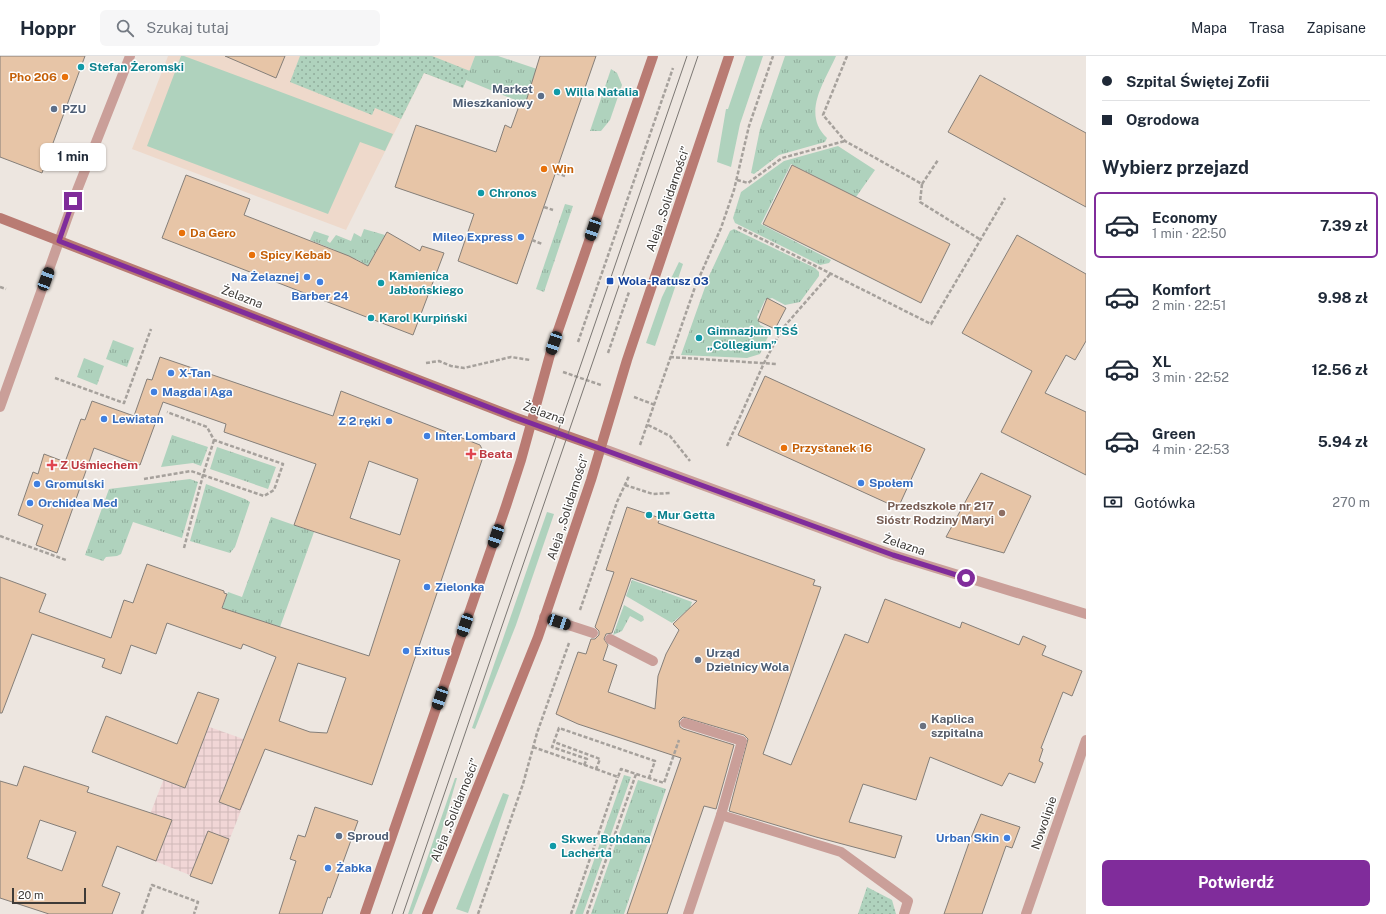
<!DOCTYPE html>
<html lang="pl">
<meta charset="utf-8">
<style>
:root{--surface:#fff;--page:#f6f6f7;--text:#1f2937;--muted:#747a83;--line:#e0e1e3;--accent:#802c9b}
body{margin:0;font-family:"Public Sans",sans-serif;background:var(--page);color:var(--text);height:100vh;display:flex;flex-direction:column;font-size:15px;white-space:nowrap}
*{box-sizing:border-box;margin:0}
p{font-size:13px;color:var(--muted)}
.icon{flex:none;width:22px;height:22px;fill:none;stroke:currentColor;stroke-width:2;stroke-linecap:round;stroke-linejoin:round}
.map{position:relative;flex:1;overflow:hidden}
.sheet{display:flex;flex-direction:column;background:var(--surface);width:300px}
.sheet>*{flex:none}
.top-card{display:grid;align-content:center;height:88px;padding:0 16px;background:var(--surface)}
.scale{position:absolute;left:12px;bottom:10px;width:74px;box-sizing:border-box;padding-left:4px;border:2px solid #3e3b38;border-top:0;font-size:11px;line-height:14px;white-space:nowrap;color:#3e3b38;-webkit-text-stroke:3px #fff;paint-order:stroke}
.end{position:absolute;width:18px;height:18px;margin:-9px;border:5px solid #802c9b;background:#fff;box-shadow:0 0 0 2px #fff}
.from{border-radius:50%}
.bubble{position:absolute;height:28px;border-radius:6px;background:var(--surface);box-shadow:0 1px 3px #0004;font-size:13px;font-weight:700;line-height:28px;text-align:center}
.car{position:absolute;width:12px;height:24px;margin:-12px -6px;border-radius:5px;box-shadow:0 0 3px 1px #0007;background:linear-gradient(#222 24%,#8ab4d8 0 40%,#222 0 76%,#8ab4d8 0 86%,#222 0)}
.top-card b{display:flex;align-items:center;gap:14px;height:38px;font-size:15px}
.top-card b+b{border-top:1px solid var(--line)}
.top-card i{width:10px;height:10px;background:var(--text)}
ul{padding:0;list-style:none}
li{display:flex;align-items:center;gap:12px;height:66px;margin:0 8px 6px;padding:0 8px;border:2px solid transparent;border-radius:6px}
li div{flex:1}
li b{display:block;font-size:15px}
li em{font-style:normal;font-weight:700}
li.selected{border-color:var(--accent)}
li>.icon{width:36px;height:36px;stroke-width:1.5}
h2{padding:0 16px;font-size:18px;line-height:48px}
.pay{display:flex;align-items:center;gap:10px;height:44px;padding:0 16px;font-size:15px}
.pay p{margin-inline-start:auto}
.primary-button{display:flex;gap:8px;margin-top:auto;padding:8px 16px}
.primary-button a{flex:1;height:46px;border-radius:6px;background:var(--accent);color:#fff;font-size:16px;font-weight:700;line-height:46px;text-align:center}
header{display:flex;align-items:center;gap:24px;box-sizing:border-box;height:56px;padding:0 20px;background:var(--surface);border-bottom:1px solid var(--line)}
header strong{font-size:19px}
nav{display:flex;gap:22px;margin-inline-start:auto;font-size:14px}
.search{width:280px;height:36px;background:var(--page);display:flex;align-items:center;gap:10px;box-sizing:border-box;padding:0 14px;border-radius:6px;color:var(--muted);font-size:15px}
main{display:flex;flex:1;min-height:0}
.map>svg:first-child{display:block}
</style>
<header>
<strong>Hoppr</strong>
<div class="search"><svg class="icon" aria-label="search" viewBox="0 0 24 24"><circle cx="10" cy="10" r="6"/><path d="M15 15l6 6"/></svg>Szukaj tutaj</div>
<nav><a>Mapa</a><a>Trasa</a><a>Zapisane</a></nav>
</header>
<main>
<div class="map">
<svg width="1086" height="858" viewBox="0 0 1086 858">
<defs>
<pattern id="industrial-grid" width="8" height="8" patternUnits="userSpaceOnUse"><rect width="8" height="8" fill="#f1d6d6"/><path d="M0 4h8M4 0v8" fill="none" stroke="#d0b9b8"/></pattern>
<pattern id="grass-tufts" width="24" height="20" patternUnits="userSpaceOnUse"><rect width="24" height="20" fill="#afd2bd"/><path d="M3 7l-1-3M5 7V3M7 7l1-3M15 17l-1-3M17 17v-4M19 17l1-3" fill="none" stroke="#90ac9b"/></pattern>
<pattern id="park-dots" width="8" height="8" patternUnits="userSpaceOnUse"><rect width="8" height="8" fill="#afd2bd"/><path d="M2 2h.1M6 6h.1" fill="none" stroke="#90ac9b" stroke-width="1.8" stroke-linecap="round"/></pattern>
</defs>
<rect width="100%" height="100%" fill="#ede6e0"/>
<polygon fill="url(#industrial-grid)" points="187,663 266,691 212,828 135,797"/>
<polygon fill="#eed9cb" points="168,0 475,0 463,32 424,17 346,174 132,93"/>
<g fill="url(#grass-tufts)">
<polygon points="475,0 498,0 537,13 525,48 466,24"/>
<path d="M785 0H836C825 25 801 58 827 82L825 86 779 99 754 118 751 117 760 73Z"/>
<polygon points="611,13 617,17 622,29 610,64 601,75 590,75"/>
<polygon points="838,90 875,114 856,141 791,108 761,168 831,204 829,207 820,209 735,167 733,162 741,136 784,105"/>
<polygon points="565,148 573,150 544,236 536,233"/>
<polygon points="364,173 385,179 368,210 356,203 352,207 335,196 335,194 310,184 314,175 329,180 327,185 330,187 336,179 351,185 354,177 361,181"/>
<polygon points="734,173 815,212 819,216 819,220 800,246 785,249 772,242 765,244 757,261 760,269 771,274 760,298 747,302 681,299 709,220 730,175"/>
<polygon points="113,284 134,292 127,311 106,303"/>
<polygon points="84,302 104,310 97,329 77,321"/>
<polygon points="172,379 208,391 201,410 193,407 161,411"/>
<polygon points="217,391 276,411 268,433 210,413"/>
<polygon points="190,423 198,426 182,482 133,466 121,498 117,500 106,501 103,505 85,499 109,433"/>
<polygon points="206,428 245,443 250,446 235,491 230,497 190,485"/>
<polygon points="271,461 314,476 280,571 222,553 228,536 242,541"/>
<polygon points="632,524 692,546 690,552 672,567 626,540"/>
<polygon points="624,549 643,560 644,564 641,566 630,560 622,575 613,579"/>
<polygon points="624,719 631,721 583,858 575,858"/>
<polygon points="638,724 666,733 624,858 591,858"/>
</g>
<g fill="url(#park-dots)">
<polygon points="300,0 432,0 470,15 463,32 424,17 401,63 375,52 372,59 290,26"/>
<polygon points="867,831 892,844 896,858 858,858"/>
</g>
<g fill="#afd2bd">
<polygon points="181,0 184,0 393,78 385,95 360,86 328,158 147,90"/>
<polygon points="746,0 763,0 740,68 731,111 717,106 726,53 728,53"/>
<polygon points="679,206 683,208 655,290 646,287 662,241"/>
<polygon points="547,456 554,458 516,569 475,673 472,672"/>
<polygon points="455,722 457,722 435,798 412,858 408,858"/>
<polygon points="503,737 509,739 468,857 456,853"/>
</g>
<g fill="#e7c5a7" stroke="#857f79" fill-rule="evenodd">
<polygon points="0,0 85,0 42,117 0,101"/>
<polygon points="225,0 285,0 276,22"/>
<polygon points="540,0 596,0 517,228 458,205 474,158 395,131 416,69 496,96 505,69 511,72 519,50 524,52"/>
<polygon points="980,19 1086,77 1086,151 948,76"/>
<polygon points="792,109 950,188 921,247 763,168"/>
<polygon points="186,119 250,143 244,159 349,200 368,210 387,176 420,195 422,190 444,197 413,279 162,182"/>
<polygon points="1017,179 1086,218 1086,285 1075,304 1066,299 1045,337 1086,356 1086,419 1001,376 1032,315 962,277"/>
<polygon points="767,242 786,252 775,273 758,265"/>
<path d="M160 301 333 360 341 335 480 389 484 397 483 401 372 729 265 693 240 754 219 746 276 601 243 588 241 593 167 567 156 598 131 589 121 618 102 611 105 603 32 578 2 657H0V521L46 538 39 556 111 582 124 544 133 547 147 508 224 535V537L227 538 222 552 369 600 400 504 294 469 316 408 224 376 226 368 163 346 140 409 94 392 57 497 36 489 43 469 18 459 33 416 38 418 44 398 65 406 81 363 85 364 92 345 134 360 147 323 152 324ZM369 405 418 423 400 479 350 462ZM298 607 346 622 327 677 310 676 279 665Z"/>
<polygon points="765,320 925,393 898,452 738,379"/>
<polygon points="981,417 1031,440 1004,497 946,481"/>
<path d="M627 451 660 462 658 467 815 524 813 529 821 531 763 698 791 709 845 578 868 587 885 543 960 572 962 566 1019 589 1023 580 1046 590 1042 599 1082 615 1072 640 1063 636 1041 692 1043 693 1039 705 1043 707 1035 727 1009 717 1002 730 930 701 916 744 863 728 849 766 902 780 895 802 816 781 729 755 748 683 744 679 683 661 679 665 680 671 683 673 734 689 716 753 704 750 667 858H627L681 702 578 668 556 658 578 596 586 598 591 583H595L599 579V575L595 571 614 516 606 514ZM631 522 697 545 673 568 679 574 666 598 658 620 655 653 608 636 617 609 603 604 608 589 604 583 606 578 612 577Z"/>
<polygon points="198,636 219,643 185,732 92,696 106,660 177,688"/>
<path d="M24 710 89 731 87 736 172 764 156 805 117 790 102 830 120 837 112 858H49L0 842V725L17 730ZM40 764 76 776 62 815 27 802Z"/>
<polygon points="315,751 358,765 330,842 328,841 322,858 279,858 296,805 290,803 298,779 305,781"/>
<polygon points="981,758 1020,771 1012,792 1006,790 982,858 944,858 970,784"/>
<polygon points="208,775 229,783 212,828 190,820"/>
</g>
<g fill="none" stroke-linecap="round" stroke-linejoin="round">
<g stroke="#a6a19c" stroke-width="2.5" stroke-dasharray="4 2" stroke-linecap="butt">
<polyline points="847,0 823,59 845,85 922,128 920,146 981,184"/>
<polyline points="556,117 565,120"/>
<polyline points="737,124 748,127 782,102 845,85"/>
<polyline points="922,128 938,104"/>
<polyline points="544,151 553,154"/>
<polyline points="738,171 931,268 1005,142"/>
<polyline points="532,184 542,188"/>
<polyline points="0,231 6,233"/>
<polyline points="578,286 673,12"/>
<polyline points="608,297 629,236"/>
<polyline points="670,301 776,308"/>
<polyline points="426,307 439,305 451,310 464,312 511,301 530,304"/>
<polyline points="563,316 601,329"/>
<polyline points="55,322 124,347 151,273"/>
<polyline points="634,341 655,349"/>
<polyline points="648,369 670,380 690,405"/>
<polyline points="640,389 695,231 721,172 734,134 749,70 773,0"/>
<polyline points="727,390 764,307 782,273 831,217"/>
<polyline points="144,423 191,415 264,440 274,434 283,408 214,384 207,371 167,356"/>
<polyline points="625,429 653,438 670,437"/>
<polyline points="0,480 66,504"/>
<polyline points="184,492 203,419 214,384"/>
<polyline points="580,554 617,446 629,420"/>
<polyline points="533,691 596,713 600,703 554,686"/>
<polyline points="584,709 587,703 552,691 559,672 655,705 649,722"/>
<polyline points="596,713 618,721 621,713 664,727 679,684"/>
<polyline points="142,858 152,829 198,846 194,858"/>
<polyline points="478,858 523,728 537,677 569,587"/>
<polyline points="571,858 618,721"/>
<polyline points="587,858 636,718"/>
</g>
<g stroke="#ca9f99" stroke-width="10">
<polyline points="544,561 593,577"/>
<polyline points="610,583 653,605"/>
<polyline points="685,667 742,685 721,759"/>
<polyline points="688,858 721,759 841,796 908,845 904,858"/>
</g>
<g stroke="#ca9f99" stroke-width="10">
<polyline points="0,351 78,132 130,0"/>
<polyline points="601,392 893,499 1086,558"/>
<polyline points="1026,858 1086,684"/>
</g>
<g stroke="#b97b73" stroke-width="10">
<polyline points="0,162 514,361 601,392"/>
<polyline points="365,858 506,450 521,404 551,295 653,0"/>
<polyline points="427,858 538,581 591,424 627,304 729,0"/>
</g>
<g stroke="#7b7773" stroke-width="1">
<polyline points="392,858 687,0"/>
<polyline points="403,858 698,0"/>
</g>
</g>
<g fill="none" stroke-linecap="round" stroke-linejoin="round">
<polyline stroke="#802c9b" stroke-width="5" points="73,145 59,185 514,361 893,499 966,522"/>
</g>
<g fill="#0f9aa8" stroke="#fff" stroke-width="1.5">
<circle cx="81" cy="11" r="4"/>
<circle cx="557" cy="36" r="4"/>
<circle cx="481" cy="137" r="4"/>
<circle cx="381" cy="227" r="4"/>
<circle cx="371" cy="262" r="4"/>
<circle cx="699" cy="282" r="4"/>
<circle cx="649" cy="459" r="4"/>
<circle cx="553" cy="790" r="4"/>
</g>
<g fill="#e8710a" stroke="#fff" stroke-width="1.5">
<circle cx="65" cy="21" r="4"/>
<circle cx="544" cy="113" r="4"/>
<circle cx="182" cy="177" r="4"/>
<circle cx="252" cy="199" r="4"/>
<circle cx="784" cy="392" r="4"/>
</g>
<g fill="#5c6f8a" stroke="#fff" stroke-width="1.5">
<circle cx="541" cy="40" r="4"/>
<circle cx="54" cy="53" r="4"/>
<circle cx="698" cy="604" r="4"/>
<circle cx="339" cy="780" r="4"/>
</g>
<g fill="#3f7fe0" stroke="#fff" stroke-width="1.5">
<circle cx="521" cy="181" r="4"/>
<circle cx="307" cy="221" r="4"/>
<circle cx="320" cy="226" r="4"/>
<circle cx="171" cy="317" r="4"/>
<circle cx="154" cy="336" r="4"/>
<circle cx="104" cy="363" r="4"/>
<circle cx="389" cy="365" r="4"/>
<circle cx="427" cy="380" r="4"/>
<circle cx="861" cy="427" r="4"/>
<circle cx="37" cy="428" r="4"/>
<circle cx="30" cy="447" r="4"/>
<circle cx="427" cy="531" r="4"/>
<circle cx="406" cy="595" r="4"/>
<circle cx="1007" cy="782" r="4"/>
<circle cx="328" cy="812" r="4"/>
</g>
<rect fill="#1a4fb4" stroke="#fff" stroke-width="1.5" x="606" y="221" width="8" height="8" rx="2"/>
<g fill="#e0444e" stroke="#fff" stroke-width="1.5">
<path d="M469 392h4v4h4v4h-4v4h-4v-4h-4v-4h4z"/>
<path d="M50 403h4v4h4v4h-4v4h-4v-4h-4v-4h4z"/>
</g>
<circle fill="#8d6e63" stroke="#fff" stroke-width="1.5" cx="1002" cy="457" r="4"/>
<circle fill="#6b7280" stroke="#fff" stroke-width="1.5" cx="923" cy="670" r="4"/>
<g text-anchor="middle" stroke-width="3" stroke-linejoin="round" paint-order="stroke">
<g font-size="12" font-weight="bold" fill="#0d838f" stroke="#fff" text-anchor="start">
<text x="89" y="15">Stefan Żeromski</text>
<text x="565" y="40">Willa Natalia</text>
<text x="489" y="141">Chronos</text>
<text x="389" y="224">Kamienica<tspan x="389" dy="14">Jabłońskiego</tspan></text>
<text x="379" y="266">Karol Kurpiński</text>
<text x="707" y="279">Gimnazjum TSŚ<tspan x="707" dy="14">„Collegium”</tspan></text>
<text x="657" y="463">Mur Getta</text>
<text x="561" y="787">Skwer Bohdana<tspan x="561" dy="14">Lacherta</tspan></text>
</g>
<g font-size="12" font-weight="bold" fill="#c56008" stroke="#fff" text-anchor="start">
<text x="57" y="25" text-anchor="end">Pho 206</text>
<text x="552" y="117">Win</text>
<text x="190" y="181">Da Gero</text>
<text x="260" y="203">Spicy Kebab</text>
<text x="792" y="396">Przystanek 16</text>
</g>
<g font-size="12" font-weight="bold" fill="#4e5e75" stroke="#fff" text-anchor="start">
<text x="533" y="37" text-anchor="end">Market<tspan x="533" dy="14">Mieszkaniowy</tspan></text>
<text x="62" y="57">PZU</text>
<text x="706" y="601">Urząd<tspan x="706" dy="14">Dzielnicy Wola</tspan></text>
<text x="347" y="784">Sproud</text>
</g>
<g font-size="12" fill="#3e3b38" stroke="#fff">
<text transform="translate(668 143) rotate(-71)" y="4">Aleja „Solidarności”</text>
<text transform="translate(242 241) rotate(21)" y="4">Żelazna</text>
<text transform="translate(544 357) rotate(20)" y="4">Żelazna</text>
<text transform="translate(568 451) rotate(-72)" y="4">Aleja „Solidarności”</text>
<text transform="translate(904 489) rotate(18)" y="4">Żelazna</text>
<text transform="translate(455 754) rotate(-68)" y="4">Aleja „Solidarności”</text>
<text transform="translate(1044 767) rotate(-71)" y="4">Nowolipie</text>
</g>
<g font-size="12" font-weight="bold" fill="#366cbe" stroke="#fff" text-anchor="start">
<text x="513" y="185" text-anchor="end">Mileo Express</text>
<text x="299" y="225" text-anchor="end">Na Żelaznej</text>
<text x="320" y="244" text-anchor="middle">Barber 24</text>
<text x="179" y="321">X-Tan</text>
<text x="162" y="340">Magda i Aga</text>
<text x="112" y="367">Lewiatan</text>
<text x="381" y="369" text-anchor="end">Z 2 ręki</text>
<text x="435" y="384">Inter Lombard</text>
<text x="869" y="431">Społem</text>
<text x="45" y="432">Gromulski</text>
<text x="38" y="451">Orchidea Med</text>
<text x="435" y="535">Zielonka</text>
<text x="414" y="599">Exitus</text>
<text x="999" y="786" text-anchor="end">Urban Skin</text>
<text x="336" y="816">Żabka</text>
</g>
<g font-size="12" font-weight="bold" fill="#164399" stroke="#fff" text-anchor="start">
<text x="618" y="229">Wola-Ratusz 03</text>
</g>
<g font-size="12" font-weight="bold" fill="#be3a42" stroke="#fff" text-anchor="start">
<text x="479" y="402">Beata</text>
<text x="60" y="413">Z Uśmiechem</text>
</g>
<g font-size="12" font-weight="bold" fill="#785e54" stroke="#fff" text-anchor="end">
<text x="994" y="454">Przedszkole nr 217<tspan x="994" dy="14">Sióstr Rodziny Maryi</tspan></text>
</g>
<g font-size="12" font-weight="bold" fill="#5b616d" stroke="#fff" text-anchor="start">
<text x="931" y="667">Kaplica<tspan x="931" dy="14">szpitalna</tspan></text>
</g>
</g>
</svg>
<div class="scale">20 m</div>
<i class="end from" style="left:966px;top:522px"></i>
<i class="end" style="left:73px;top:145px"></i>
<div class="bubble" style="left:40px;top:87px;width:66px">1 min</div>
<i class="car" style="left:593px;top:173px;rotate:199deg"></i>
<i class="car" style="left:46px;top:223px;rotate:20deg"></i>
<i class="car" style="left:554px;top:287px;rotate:199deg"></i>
<i class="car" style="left:496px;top:480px;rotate:199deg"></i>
<i class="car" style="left:559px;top:566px;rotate:108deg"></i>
<i class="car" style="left:465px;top:569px;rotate:199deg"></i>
<i class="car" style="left:440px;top:642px;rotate:199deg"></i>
</div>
<section class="sheet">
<div class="top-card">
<b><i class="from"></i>Szpital Świętej Zofii</b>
<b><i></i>Ogrodowa</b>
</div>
<h2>Wybierz przejazd</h2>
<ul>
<li class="selected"><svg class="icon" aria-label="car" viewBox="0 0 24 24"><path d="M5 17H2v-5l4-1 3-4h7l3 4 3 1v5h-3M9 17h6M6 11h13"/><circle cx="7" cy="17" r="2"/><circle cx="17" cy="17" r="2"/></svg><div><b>Economy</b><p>1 min · 22:50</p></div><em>7.39 zł</em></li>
<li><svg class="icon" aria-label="car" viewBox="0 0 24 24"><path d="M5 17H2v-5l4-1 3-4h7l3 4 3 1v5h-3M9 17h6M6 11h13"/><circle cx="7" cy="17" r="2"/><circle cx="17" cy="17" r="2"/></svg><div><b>Komfort</b><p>2 min · 22:51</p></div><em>9.98 zł</em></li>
<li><svg class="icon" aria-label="car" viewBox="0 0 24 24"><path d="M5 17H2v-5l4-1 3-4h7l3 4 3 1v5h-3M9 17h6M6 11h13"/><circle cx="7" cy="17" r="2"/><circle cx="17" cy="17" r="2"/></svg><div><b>XL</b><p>3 min · 22:52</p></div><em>12.56 zł</em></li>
<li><svg class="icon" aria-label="car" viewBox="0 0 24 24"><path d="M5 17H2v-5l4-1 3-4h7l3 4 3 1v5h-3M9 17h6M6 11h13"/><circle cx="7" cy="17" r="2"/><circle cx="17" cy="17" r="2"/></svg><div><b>Green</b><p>4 min · 22:53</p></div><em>5.94 zł</em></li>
</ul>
<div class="pay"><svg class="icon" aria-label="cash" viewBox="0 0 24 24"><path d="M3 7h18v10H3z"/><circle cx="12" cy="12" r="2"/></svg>Gotówka<p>270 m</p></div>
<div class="primary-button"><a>Potwierdź</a></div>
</section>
</main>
